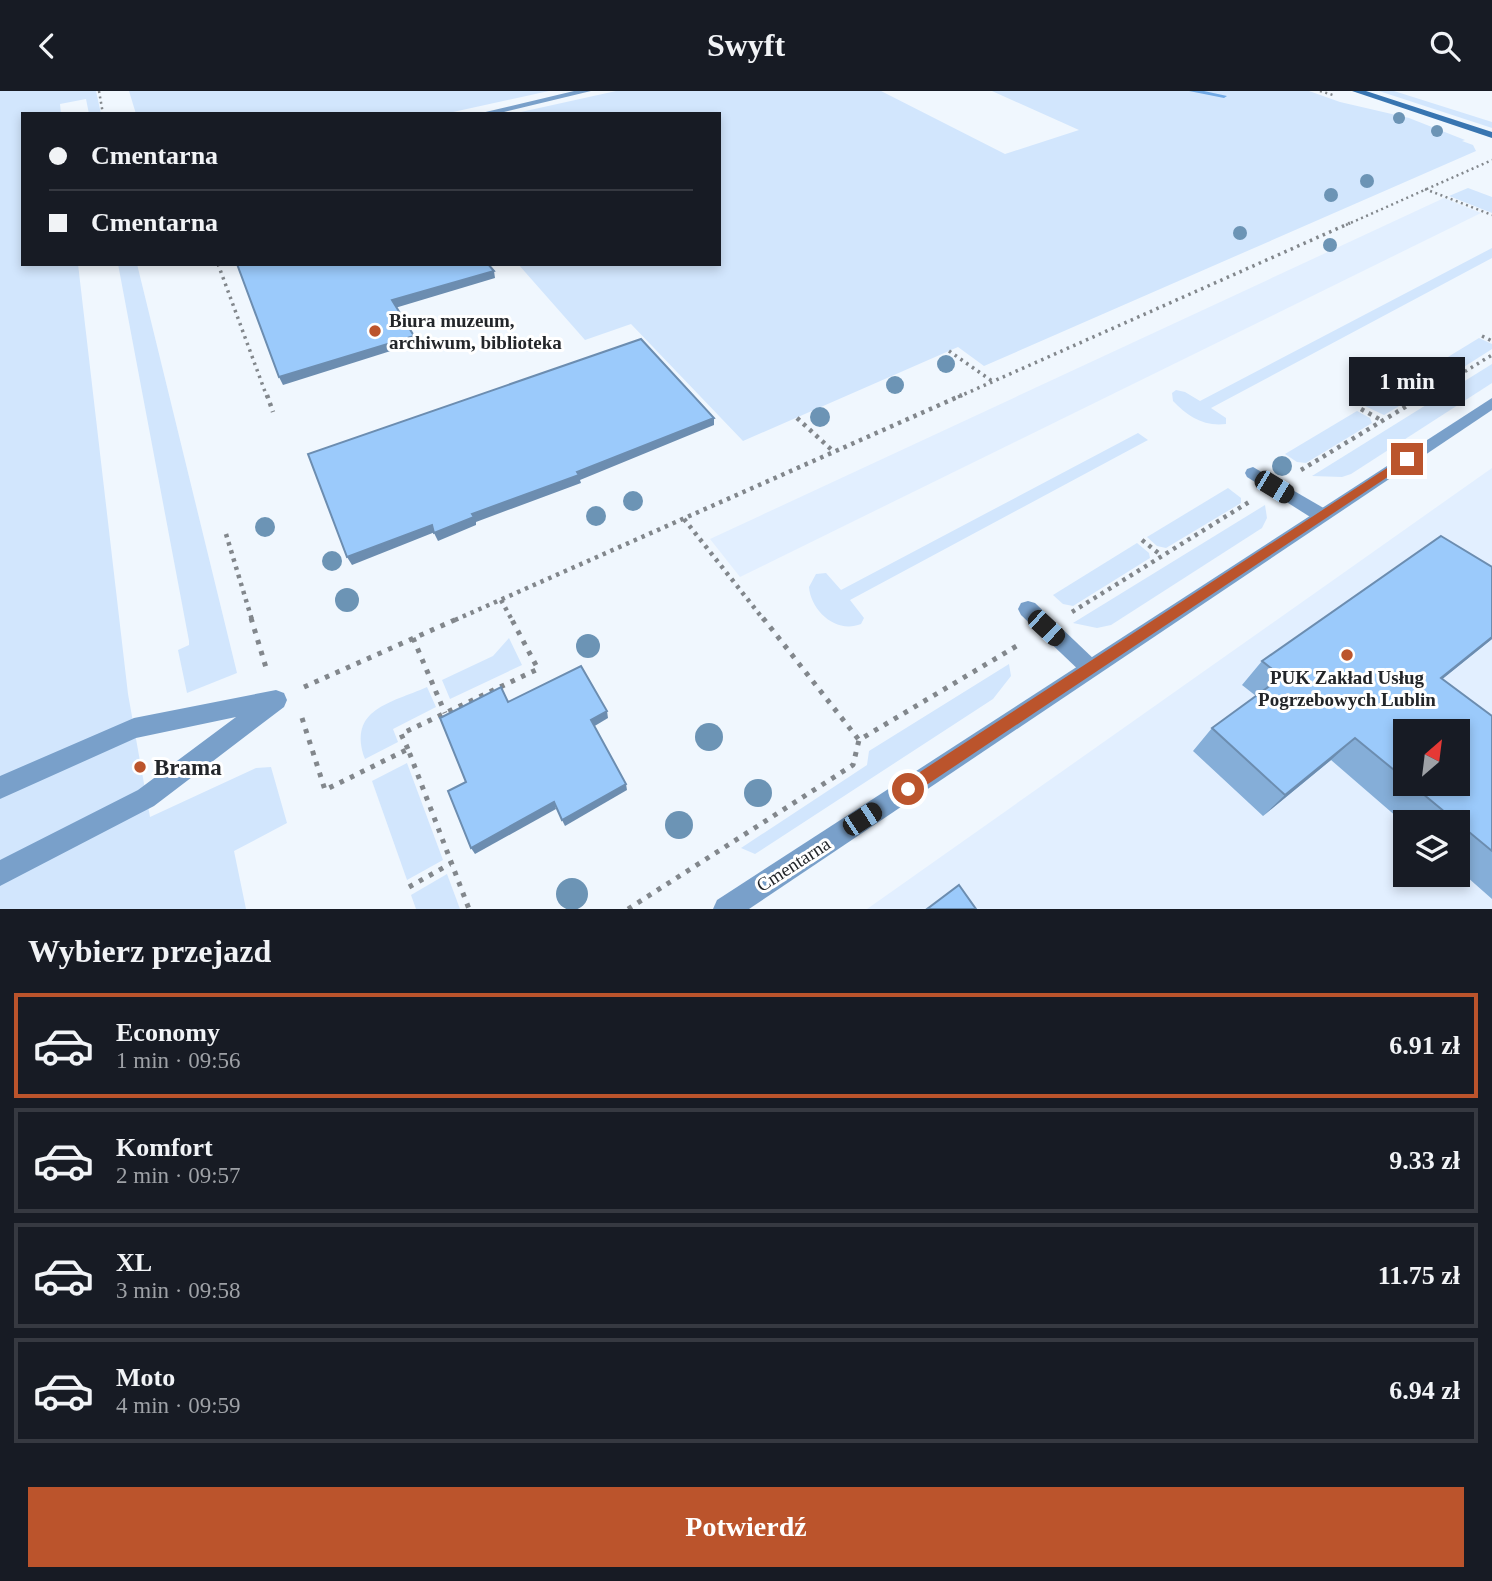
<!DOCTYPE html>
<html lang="pl">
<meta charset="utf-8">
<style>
:root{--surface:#171b24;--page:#242831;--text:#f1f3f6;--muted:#9ea1a6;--line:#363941;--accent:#bb542c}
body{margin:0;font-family:"Times New Roman",serif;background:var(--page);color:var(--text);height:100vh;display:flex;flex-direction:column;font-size:26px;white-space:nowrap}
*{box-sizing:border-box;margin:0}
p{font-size:23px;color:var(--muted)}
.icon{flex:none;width:38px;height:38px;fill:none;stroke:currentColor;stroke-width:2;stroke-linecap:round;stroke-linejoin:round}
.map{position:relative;height:818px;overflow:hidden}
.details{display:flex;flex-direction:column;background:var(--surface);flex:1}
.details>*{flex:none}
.banner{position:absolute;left:21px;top:21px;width:700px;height:154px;border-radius:0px;box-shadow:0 4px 10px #0003;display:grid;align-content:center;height:154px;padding:0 28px;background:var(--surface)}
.needle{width:46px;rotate:28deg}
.tools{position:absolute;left:1393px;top:628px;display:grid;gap:14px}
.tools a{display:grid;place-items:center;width:77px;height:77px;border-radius:0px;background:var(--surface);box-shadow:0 4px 10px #0003;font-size:35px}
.end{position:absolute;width:32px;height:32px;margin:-16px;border:9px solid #bb542c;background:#fff;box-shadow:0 0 0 4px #fff}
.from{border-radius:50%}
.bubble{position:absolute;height:49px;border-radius:0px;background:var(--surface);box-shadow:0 4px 10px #0003;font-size:23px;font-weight:700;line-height:49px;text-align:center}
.car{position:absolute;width:21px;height:42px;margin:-21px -10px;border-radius:9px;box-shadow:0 0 5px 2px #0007;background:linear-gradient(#222 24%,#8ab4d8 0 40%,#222 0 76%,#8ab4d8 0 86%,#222 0)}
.banner b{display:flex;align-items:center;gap:24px;height:66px;font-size:26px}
.banner b+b{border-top:2px solid var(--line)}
.banner i{width:18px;height:18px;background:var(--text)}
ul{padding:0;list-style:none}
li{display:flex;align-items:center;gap:21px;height:105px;margin:0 14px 10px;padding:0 14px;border:4px solid var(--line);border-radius:0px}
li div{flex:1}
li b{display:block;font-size:26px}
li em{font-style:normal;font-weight:700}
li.active{border-color:var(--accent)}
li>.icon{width:63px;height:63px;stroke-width:1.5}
h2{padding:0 28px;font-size:32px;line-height:84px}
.cta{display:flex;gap:14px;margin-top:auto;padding:14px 28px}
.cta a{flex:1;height:80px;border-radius:0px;background:var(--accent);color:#fff;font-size:28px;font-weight:700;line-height:80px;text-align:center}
header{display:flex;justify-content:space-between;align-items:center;height:91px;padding:0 28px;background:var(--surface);font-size:32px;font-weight:700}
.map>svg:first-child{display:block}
</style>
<header><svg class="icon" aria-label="back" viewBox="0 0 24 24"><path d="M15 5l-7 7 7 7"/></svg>Swyft<svg class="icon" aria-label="search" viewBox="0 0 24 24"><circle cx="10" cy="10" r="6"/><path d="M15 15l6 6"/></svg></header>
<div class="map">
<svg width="1492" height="818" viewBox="0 0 1492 818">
<rect width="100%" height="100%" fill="#f0f7fe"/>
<g fill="#e2efff" fill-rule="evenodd">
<polygon points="1444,107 1481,122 740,486 710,448"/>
<path d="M1492 377V818H867ZM1405 640H1458V693H1405ZM1405 732H1458V784H1405Z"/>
</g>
<g fill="#d2e6fd">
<polygon points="0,0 96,0 101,23 89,23 86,8 60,13 61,23 23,23 23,173 78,173 128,603 150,726 256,677 271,676 287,732 234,760 246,818 0,818"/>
<polygon points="129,0 549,0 444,23 136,23"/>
<polygon points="616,0 881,0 1005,63 1079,39 992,0 1309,0 1340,11 1409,27 1465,49 1462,50 1473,54 1476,60 984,275 958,256 743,350 631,233 585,249 518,173 719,173 719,23 512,23"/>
<polygon points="1379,0 1394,0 1492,31 1492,37"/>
<polygon points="1468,97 1492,106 1492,122 1449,105"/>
<path d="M1492 157V167L1211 317 1226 327V333C1204 336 1187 325 1173 310L1172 302 1176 299 1185 301 1200 310Z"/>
<polygon points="118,173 137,173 237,582 187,602 178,559 189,554 189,550"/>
<polygon points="1479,247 1492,253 1492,258 1445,288 1425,280"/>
<polygon points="1492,273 1492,292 1351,383 1342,386 1312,385"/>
<polygon points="1418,284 1430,290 1433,295 1384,324 1365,315"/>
<polygon points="1357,320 1370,327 1372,332 1306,372 1297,371 1285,363"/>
<path d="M1138 342 1148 349 850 509 864 527 861 533C836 543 811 520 809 496L816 483 826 482 841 499Z"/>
<polygon points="1228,397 1241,407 1241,412 1166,457 1157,455 1147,446"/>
<polygon points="1265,414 1267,427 1262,437 1111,534 1097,537 1073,532"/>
<polygon points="1137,452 1149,462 1150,467 1073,515 1063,513 1053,504"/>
<polygon points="509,547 522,574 450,608 442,589 493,565"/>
<polygon points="1009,573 1011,585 993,608 755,763 741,757 867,674 869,660"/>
<path d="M427 596 436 616 393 638 398 651 365 668C347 618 391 612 427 596Z"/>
<polygon points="407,672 443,769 407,789 372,690"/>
<polygon points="447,783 460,818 416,818 411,804"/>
</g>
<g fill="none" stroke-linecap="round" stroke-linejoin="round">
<polygon fill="#71aae6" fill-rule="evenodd" points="1189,0 1204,0 1227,5 1224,7"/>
<g stroke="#82878c" stroke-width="2.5" stroke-dasharray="2 3.5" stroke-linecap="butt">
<polyline points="99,0 103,23"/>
<polyline points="1320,0 1333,4"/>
<polyline points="1425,98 1492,124"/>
<polyline points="1346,134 1492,69"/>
</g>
<g stroke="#82878c" stroke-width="3.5" stroke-dasharray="2.5 4.5" stroke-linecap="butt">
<polyline points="218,173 267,306"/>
<polyline points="1482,245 1492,250"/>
<polyline points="949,260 992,290"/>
<polyline points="1421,282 1442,293"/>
<polyline points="958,306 1350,132"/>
<polyline points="1423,306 1492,264"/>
</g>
<g stroke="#82878c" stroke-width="4.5" stroke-dasharray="3.5 5" stroke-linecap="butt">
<polyline points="267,304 273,321"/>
<polyline points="1361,318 1381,329"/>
<polyline points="797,327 834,361"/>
<polyline points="1301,379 1425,304"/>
<polyline points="684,428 764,529"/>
<polyline points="226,443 252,529"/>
<polyline points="1142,449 1162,465"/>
<polyline points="501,509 512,529"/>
<polyline points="1072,521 1249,411"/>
<polyline points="455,529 962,304"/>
</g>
<g stroke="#82878c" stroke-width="5" stroke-dasharray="4.5 7" stroke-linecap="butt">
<polyline points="251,527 267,580"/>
<polyline points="763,527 859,649"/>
<polyline points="413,547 445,622"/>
<polyline points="304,596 459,527"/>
<polyline points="302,627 325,699 408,658 469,818"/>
<polyline points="408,658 401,643 538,578 511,527"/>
<polyline points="409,796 450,773"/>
<polyline points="628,818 853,674 859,649 1020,553"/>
</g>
<g fill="#79a0ca" fill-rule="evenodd">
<polygon points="574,0 591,0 496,23 477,23"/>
<polygon points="1253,376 1327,419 1330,424 1327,429 1315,429 1247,386 1245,382 1247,378"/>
<polygon points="1028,510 1035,512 1097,571 1100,577 1097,583 1090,586 1083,583 1021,524 1018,518 1021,512"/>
</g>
<g fill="#79a0ca" fill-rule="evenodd">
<polygon points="1492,307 1492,319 749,818 713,818 717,809"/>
<polygon points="276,599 284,602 287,609 284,616 154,715 0,795 0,769 138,699 236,626 136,647 0,708 0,685 134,627"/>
</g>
<polygon fill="#3875b1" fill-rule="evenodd" points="1352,0 1366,0 1492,41 1492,47"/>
</g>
<g fill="#6c94b5">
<circle cx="1399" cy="27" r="6"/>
<circle cx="1437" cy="40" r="6"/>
<circle cx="1367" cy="90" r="7"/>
<circle cx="1331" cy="104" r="7"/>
<circle cx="1240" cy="142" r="7"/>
<circle cx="1330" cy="154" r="7"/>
<circle cx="946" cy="273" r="9"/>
<circle cx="895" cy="294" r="9"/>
<circle cx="820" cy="326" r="10"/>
<circle cx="1282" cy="375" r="10"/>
<circle cx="633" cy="410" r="10"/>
<circle cx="596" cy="425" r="10"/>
<circle cx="265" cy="436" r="10"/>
<circle cx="332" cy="470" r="10"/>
<circle cx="347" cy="509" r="12"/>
<circle cx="588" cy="555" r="12"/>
<circle cx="709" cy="646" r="14"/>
<circle cx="758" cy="702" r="14"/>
<circle cx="679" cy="734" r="14"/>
<circle cx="572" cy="803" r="16"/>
</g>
<path fill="#85aed8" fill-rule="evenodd" d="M1492 476V548L1442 588 1492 625V808L1458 778V732H1405V733L1331 669 1263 725 1193 660 1212 637 1256 605 1242 594 1262 570ZM1405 640 1458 693H1405Z"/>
<g fill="#6c8db0">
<polygon points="494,180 495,187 395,217 392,209"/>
<polygon points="414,245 416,252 283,294 279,286"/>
<polygon points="714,327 714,334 580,389 581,392 476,431 476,434 438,450 434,442 472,423"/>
<polygon points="432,434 435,441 352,474 347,466"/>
<polygon points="1492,546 1492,548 1414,611 1441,587"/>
<polygon points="607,620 608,627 593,636 591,629"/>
<polygon points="1355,647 1331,669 1263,725 1285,704"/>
<polygon points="626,693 627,699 565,735 562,729"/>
<polygon points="554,711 556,718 475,763 471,757"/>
</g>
<g fill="#9bcafb" stroke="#6c8db0" stroke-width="2">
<polygon points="237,173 488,173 494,180 392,209 414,245 279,286"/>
<polygon points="641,248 714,327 577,381 579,384 472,423 474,426 434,442 432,434 347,466 308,363"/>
<polygon points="1441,445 1492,476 1492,546 1441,587 1492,625 1492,760 1411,693 1458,693 1458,640 1405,640 1405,688 1355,647 1285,704 1212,637 1282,586 1262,570"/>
<polygon points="581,575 607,620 591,629 626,693 562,729 554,711 471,757 448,700 466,691 440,627 501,596 508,611"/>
<polygon points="959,794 976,818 927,818"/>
</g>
<polygon fill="#bb542c" points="1407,364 1412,368 1410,371 913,703 908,705 903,703 900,698 903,692"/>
<g fill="#bb542c" stroke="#fff" stroke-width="2.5">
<circle cx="375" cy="240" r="7"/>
<circle cx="1347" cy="564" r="7"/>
<circle cx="140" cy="676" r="7"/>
</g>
<g text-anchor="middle" stroke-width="6" stroke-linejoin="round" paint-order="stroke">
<g font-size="19" font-weight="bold" fill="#23262a" stroke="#fff" text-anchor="start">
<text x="389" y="236">Biura muzeum,<tspan x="389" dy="22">archiwum, biblioteka</tspan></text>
<text x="1347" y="593" text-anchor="middle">PUK Zakład Usług<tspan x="1347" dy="22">Pogrzebowych Lublin</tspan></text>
</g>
<g font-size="19" fill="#23262a" stroke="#fff">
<text transform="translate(793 773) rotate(-33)" y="7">Cmentarna</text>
</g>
<g font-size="23" font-weight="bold" fill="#23262a" stroke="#fff" text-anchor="start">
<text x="154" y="684">Brama</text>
</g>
</g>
</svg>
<div class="tools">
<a><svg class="needle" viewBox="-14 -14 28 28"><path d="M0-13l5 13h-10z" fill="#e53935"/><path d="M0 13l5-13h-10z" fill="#9ea1a6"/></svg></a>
<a><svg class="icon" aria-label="layers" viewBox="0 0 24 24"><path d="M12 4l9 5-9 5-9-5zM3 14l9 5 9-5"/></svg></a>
</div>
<i class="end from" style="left:908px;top:698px"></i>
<i class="end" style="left:1407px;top:368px"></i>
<div class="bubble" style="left:1349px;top:266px;width:116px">1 min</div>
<i class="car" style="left:1274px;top:396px;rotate:121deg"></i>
<i class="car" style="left:1046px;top:537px;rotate:133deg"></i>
<i class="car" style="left:862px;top:728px;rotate:57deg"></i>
<div class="banner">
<b><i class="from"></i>Cmentarna</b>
<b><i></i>Cmentarna</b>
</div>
</div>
<section class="details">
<h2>Wybierz przejazd</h2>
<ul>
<li class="active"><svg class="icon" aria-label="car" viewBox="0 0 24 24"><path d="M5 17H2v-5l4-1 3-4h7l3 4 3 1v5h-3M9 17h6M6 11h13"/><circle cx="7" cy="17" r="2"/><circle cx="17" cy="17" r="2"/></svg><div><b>Economy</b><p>1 min · 09:56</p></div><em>6.91 zł</em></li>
<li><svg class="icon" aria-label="car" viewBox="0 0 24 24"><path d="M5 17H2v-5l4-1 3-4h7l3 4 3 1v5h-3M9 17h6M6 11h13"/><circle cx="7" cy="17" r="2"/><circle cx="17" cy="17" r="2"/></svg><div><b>Komfort</b><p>2 min · 09:57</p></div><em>9.33 zł</em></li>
<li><svg class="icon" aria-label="car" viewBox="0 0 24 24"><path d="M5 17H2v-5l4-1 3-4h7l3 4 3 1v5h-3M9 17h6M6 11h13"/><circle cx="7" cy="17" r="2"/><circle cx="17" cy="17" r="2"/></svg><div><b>XL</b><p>3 min · 09:58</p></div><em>11.75 zł</em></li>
<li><svg class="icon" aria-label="car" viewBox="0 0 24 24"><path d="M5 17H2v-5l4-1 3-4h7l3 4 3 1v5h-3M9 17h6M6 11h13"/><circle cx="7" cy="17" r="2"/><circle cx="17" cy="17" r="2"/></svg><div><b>Moto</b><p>4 min · 09:59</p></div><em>6.94 zł</em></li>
</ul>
<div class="cta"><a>Potwierdź</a></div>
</section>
